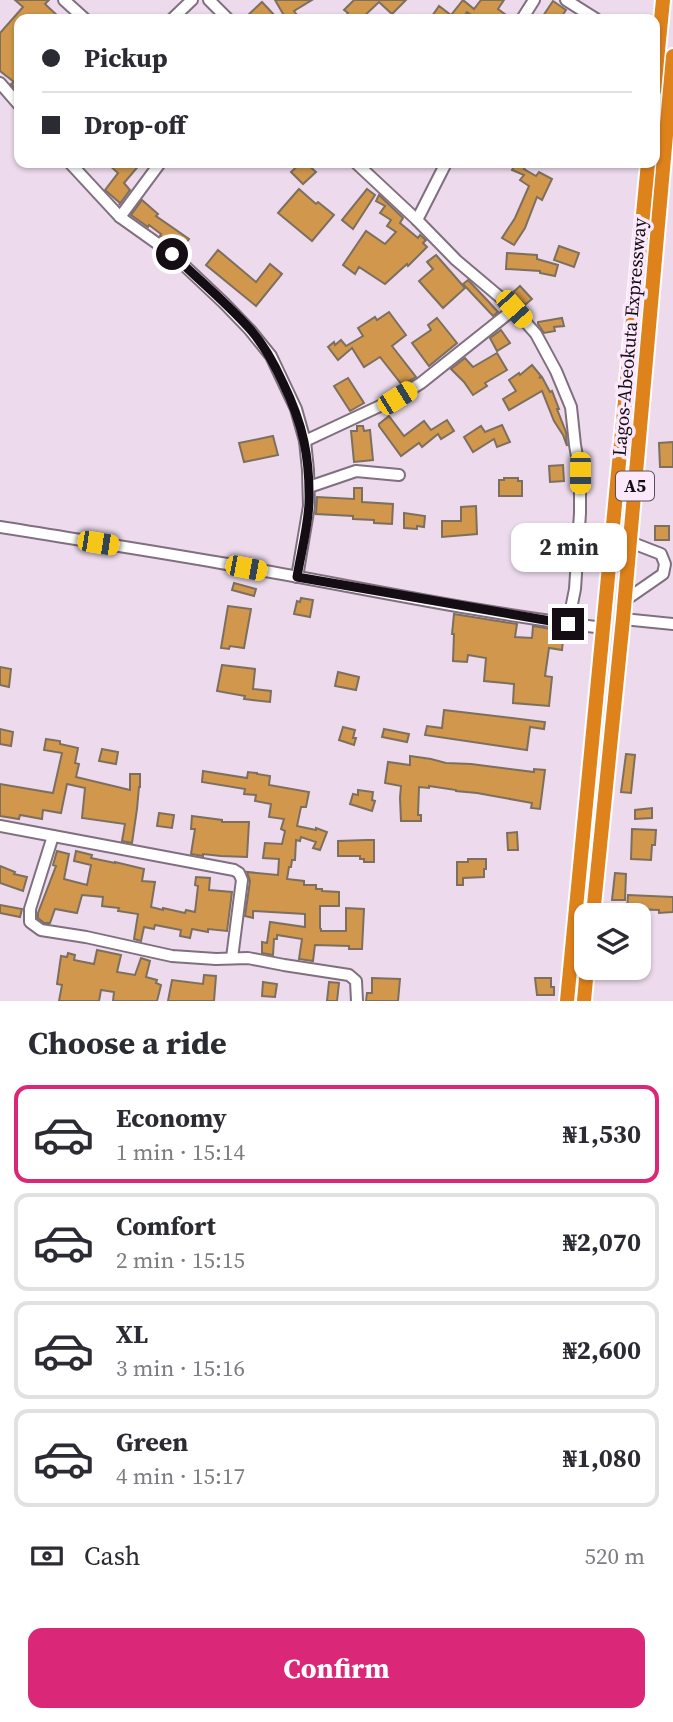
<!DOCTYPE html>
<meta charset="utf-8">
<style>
:root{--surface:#fff;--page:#f7f7f7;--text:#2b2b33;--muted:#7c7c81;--line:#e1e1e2;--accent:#db2777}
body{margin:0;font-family:"Source Serif 4",serif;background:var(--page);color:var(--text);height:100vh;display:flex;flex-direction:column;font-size:26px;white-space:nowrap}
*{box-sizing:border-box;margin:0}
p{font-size:23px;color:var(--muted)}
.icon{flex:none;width:38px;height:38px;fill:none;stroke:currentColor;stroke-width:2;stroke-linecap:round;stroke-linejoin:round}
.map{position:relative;height:1001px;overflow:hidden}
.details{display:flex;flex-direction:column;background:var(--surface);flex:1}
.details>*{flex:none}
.top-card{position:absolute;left:14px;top:14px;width:646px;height:154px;border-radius:14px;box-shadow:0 2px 5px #0004;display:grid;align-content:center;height:154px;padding:0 28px;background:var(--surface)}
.controls{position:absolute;left:574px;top:903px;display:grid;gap:14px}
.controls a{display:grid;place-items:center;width:77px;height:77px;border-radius:14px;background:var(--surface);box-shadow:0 2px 5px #0004;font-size:35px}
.end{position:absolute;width:32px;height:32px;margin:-16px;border:9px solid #140e14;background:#fff;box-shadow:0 0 0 4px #fff}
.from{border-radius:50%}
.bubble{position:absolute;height:49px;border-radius:14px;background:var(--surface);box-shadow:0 2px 5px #0004;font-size:23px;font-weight:700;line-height:49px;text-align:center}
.car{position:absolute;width:21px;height:42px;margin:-21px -10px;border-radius:9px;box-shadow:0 0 5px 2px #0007;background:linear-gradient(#f5c518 24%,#345 0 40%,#f5c518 0 76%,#345 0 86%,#f5c518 0)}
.top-card b{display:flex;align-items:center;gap:24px;height:66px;font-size:26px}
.top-card b+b{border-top:2px solid var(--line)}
.top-card i{width:18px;height:18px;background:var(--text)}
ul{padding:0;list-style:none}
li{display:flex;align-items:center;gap:21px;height:98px;margin:0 14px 10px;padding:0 14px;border:4px solid var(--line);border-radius:14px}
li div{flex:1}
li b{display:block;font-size:26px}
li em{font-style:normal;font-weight:700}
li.selected{border-color:var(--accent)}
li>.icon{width:63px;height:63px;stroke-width:1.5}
h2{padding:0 28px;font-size:32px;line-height:84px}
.pay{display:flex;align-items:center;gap:18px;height:77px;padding:0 28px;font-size:26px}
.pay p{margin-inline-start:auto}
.primary-button{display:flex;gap:14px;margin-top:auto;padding:14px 28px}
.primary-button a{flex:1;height:80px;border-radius:14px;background:var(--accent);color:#fff;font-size:28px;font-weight:700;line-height:80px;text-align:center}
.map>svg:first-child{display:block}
</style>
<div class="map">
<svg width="673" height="1001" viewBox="0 0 673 1001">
<rect width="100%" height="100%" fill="#eddbed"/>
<g fill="#d0974d" stroke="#7d6f5e" stroke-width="2">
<polygon points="15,0 49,0 45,4 61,19 40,19 35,15 32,19 19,19 19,93 11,84 14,82 0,71 0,33 23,7"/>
<polygon points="275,0 312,0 294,11 300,19 286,19"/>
<polygon points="354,0 406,0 392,14 379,2 361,19 343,19 348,13 344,10"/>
<polygon points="463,0 474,9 481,0 504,0 498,9 506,15 503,19 478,19 467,12 462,19 430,19 439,6 451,15"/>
<polygon points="553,1 566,10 560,19 541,19"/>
<polygon points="262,2 278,19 252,19 248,15"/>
<polygon points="107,163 141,163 124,183 130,190 119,205 120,203 105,190 118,173"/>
<polygon points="301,163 306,163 316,172 303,184 291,172"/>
<polygon points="516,163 527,163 524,169 536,176 539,172 552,179 542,200 537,197 525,228 514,245 502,238 515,218 529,186 520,180 524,175 512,170"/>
<polygon points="299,189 316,204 318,202 334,215 312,241 278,213"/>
<polygon points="367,189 375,195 353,229 342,220"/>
<polygon points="379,195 403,218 400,223 418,238 420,235 426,240 423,243 427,247 408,266 407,264 385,284 359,267 355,274 343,265 366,231 385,244 396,232 387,226 391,220 380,213 385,206 376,201"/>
<polygon points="142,200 158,214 156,216 189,239 180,251 160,236 161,234 149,225 148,227 131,215"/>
<polygon points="559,246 579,253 574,267 554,260"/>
<polygon points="218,250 256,282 270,264 282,274 256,306 206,265"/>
<polygon points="507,253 537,255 537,259 558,265 555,276 540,273 540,271 506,269"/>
<polygon points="436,255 465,288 443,308 419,281 433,269 427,262"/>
<polygon points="468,280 488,301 498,312 493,316 463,284"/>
<polygon points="520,286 532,299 525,305 522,302 520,304 510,295"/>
<polygon points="389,312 406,335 392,346 416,377 402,385 380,357 364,367 352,348 338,360 328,347 334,342 335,345 341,340 346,346 363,336 358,328 375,317 377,320"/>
<polygon points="437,318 457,343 429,366 412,343 431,330 428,325"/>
<polygon points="562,318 564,326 554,327 555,331 544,333 538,324 538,322"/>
<polygon points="501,330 510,343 497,351 490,338"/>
<polygon points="497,353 507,370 485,383 487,386 473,395 464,382 451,369 465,358 473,367"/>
<polygon points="532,365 541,376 539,378 542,377 550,392 552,391 559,409 557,409 566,432 567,446 563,435 554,421 542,391 509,410 503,399 516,391 509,380 519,373 520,375"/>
<polygon points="348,378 364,403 350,411 334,386"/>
<polygon points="389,416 404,436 424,421 431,430 447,420 454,431 441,439 438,434 422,447 419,443 401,456 379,426 379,424"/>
<polygon points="502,425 510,442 497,447 494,439 473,452 464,437 481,426 485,432"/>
<polygon points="357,426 363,426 364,431 370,430 373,460 354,462 351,431 357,431"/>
<polygon points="273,436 278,455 244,462 239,443"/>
<polygon points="673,442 673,467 660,467 659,443"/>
<polygon points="563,465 564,481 550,482 549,466"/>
<polygon points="504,478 518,478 518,481 522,481 522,496 499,496 499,480 504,480"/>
<polygon points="354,488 362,488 362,502 393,504 392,524 374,523 374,520 353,519 353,516 316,514 317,497 354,499"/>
<polygon points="476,506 477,534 442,537 442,521 461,521 461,507"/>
<polygon points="404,513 425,516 424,527 417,526 417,529 404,528"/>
<rect x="655" y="526" width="14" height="14"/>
<polygon points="234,583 256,589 254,596 232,590"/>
<polygon points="301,598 313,600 310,617 294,614 297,601 300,602"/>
<polygon points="228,606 251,609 244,648 230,646 229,649 221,648"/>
<polygon points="454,614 517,624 515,637 532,638 533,626 564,631 562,650 549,648 545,676 552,677 549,706 513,703 514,684 484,681 486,658 468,655 467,662 453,661 454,634 452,634"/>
<polygon points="222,665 255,669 253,689 271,691 270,702 244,699 245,696 217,691"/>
<polygon points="0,667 11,669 9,687 0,685"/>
<polygon points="338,672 359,677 356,690 335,686"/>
<polygon points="444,710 545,722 544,729 530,727 527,750 425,735 427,726 442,728"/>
<polygon points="343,727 355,730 353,738 356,738 354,745 339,740"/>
<polygon points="0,729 13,732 11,746 0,744"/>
<polygon points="384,729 409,734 407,742 382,737"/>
<polygon points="46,739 60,741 60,744 78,748 75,763 79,764 76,777 130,790 130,774 140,774 140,787 139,787 137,809 132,843 122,841 125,824 82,818 85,788 67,784 61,813 43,810 42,819 20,815 19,819 0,816 0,784 53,793 62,753 44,750"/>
<polygon points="102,749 118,752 116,764 99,761"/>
<polygon points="626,754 635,755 631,793 621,792"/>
<polygon points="410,756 431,759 446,763 471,764 534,772 534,769 545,770 540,809 531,808 532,803 477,793 456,791 456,790 429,786 429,788 419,787 418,815 421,815 421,821 401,821 400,798 401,786 385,783 388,762 410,765"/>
<polygon points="203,771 247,778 248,772 257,773 257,774 270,776 269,785 309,792 306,807 301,807 297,826 316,830 316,828 327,832 320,850 313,848 316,842 301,837 300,841 296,840 295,860 292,860 291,867 289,867 287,879 304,881 304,885 316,885 316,889 322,889 322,891 339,892 339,906 320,906 320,928 321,929 321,931 346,931 346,908 364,909 362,949 349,949 349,946 315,945 313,961 299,959 302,939 277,935 277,939 274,939 273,955 262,953 262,942 267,943 270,922 305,927 305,914 253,911 253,918 245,916 250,881 247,872 278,875 279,859 263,858 265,843 282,844 285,831 281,829 284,819 269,817 271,804 255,801 256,795 244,794 245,789 202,782"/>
<polygon points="358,790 373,792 372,800 375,801 372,811 350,804 353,794 358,795"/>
<polygon points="652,808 652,818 635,819 635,810"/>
<polygon points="159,813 174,815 172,828 157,826"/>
<polygon points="192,816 222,820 222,822 249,822 247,857 221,856 203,854 203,856 191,854 195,829 191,829"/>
<polygon points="632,829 656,830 655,845 652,845 651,860 631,859"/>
<polygon points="517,832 518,850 508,850 507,833"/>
<polygon points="366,840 374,840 374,862 364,862 364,859 360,859 360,856 338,856 338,841"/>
<polygon points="57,851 69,854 64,879 87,885 91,865 74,861 76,851 92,855 91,858 115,863 115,862 144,869 142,881 155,882 151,907 163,910 163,908 185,913 186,910 195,912 198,886 195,885 196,877 210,878 209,890 232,892 227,931 208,929 208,932 192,929 190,938 180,936 181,930 155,925 154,929 144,927 141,941 134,939 138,914 118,911 119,908 102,906 103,897 82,895 77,913 55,909 50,923 44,923 38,918 38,913 56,866 53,865"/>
<polygon points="468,859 486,859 486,869 484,869 484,877 463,878 463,885 457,885 457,862 468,862"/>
<polygon points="0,866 15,872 14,874 27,877 23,891 0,883"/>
<polygon points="615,873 626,874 625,900 612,900"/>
<polygon points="628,895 673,897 673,912 659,913 659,910 627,909"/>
<polygon points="0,905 22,909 20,917 0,913"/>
<polygon points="97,950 121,955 117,972 135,975 141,958 150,961 146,977 157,980 156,983 161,985 157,1001 113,1001 114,992 101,990 99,1001 59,1001 62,985 57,984 61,956 67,957 68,953 75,955 74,960 94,964"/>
<polygon points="204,975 216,976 214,1001 168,1001 172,980 203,984"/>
<polygon points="372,978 400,979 398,1001 366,1001 367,993 372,993"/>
<polygon points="535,978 551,978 551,987 554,987 554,995 537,995"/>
<polygon points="263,982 277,984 275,997 262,996"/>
<polygon points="329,982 339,983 337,1001 327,1001"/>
</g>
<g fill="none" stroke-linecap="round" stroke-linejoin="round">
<defs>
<g id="minor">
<polyline points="64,0 85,19"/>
<polyline points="209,0 228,19"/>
<polyline points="566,0 596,19"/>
<polyline points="172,19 192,0"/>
<polyline points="522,19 534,0"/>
<polyline points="0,83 19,105"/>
<polyline points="70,163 120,217 172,254 224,303 250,330 271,356 296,409 305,441 308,470 309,506 297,577"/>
<polyline points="356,163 417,220 456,260 514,309 536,334 556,371 571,407 575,445 580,473 580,513 575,589 568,624"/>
<polyline points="120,217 160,163"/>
<polyline points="417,220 446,163"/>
<polyline points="305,441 397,398 421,383 514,309"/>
<polyline points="309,487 356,471 399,475"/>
<path d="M0 527C74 539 147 550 221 563 349 585 476 613 604 628"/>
<polyline points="624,601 663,574 665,564 661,554 630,542"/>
<polyline points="623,619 673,624"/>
<polyline points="0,826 234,870 239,873 242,880 232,958"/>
<polyline points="53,836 30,909 30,922 41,930 86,937 172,956 216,959 248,958 284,965 349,975 356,981 357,1001"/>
</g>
<g id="highway">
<polyline points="654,91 663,0"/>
<polyline points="593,915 623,619 673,56"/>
<polyline points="567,1001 648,163"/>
<polyline points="584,1001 587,968"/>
</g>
</defs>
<use href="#minor" stroke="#80707f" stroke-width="14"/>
<use href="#highway" stroke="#fff" stroke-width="18"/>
<use href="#minor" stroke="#fff" stroke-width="10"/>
<use href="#highway" stroke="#de821c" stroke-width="14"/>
</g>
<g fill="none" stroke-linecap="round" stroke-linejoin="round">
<path stroke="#140e14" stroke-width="9" d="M172 254C198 279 226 302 250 329 264 345 274 363 283 383 303 424 310 457 309 503 308 527 301 553 297 577L568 624"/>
</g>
<g text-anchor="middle" stroke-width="7" stroke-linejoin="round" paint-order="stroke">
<rect fill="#fbe8fa" stroke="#594f59" stroke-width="2" x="616" y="471.5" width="38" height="29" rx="5"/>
<g font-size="18" font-weight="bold" fill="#140e14">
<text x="635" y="492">A5</text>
</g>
<g font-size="19" fill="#140e14" stroke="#fbe8fa">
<text transform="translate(629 337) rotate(-85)" y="7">Lagos-Abeokuta Expressway</text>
</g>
</g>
</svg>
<div class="controls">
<a><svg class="icon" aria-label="layers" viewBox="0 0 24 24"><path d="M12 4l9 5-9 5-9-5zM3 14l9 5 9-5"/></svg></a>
</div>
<i class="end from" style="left:172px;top:254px"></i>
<i class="end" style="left:568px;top:624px"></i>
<div class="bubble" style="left:511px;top:523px;width:116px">2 min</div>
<i class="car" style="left:514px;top:309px;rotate:138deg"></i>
<i class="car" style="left:397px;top:398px;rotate:58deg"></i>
<i class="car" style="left:580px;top:473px;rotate:180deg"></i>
<i class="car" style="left:98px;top:543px;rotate:99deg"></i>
<i class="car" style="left:246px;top:568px;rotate:101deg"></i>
<div class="top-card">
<b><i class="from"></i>Pickup</b>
<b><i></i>Drop-off</b>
</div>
</div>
<section class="details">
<h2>Choose a ride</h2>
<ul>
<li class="selected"><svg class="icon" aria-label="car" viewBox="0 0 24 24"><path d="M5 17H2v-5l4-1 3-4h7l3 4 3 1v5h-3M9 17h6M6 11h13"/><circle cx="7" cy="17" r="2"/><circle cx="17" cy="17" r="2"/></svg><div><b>Economy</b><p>1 min · 15:14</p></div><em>₦1,530</em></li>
<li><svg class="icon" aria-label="car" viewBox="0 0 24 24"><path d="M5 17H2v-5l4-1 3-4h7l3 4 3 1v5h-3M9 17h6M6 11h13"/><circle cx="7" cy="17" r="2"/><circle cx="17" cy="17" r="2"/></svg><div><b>Comfort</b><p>2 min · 15:15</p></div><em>₦2,070</em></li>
<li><svg class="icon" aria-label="car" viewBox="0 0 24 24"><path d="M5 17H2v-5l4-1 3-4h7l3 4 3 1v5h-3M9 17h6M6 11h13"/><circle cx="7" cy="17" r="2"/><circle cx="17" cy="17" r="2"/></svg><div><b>XL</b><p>3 min · 15:16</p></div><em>₦2,600</em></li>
<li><svg class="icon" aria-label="car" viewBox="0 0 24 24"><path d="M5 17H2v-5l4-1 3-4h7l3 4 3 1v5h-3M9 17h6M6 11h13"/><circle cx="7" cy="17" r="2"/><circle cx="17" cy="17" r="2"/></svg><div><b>Green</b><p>4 min · 15:17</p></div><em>₦1,080</em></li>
</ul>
<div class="pay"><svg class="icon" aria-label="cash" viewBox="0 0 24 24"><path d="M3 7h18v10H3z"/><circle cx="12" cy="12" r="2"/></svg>Cash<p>520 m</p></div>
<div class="primary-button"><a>Confirm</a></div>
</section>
